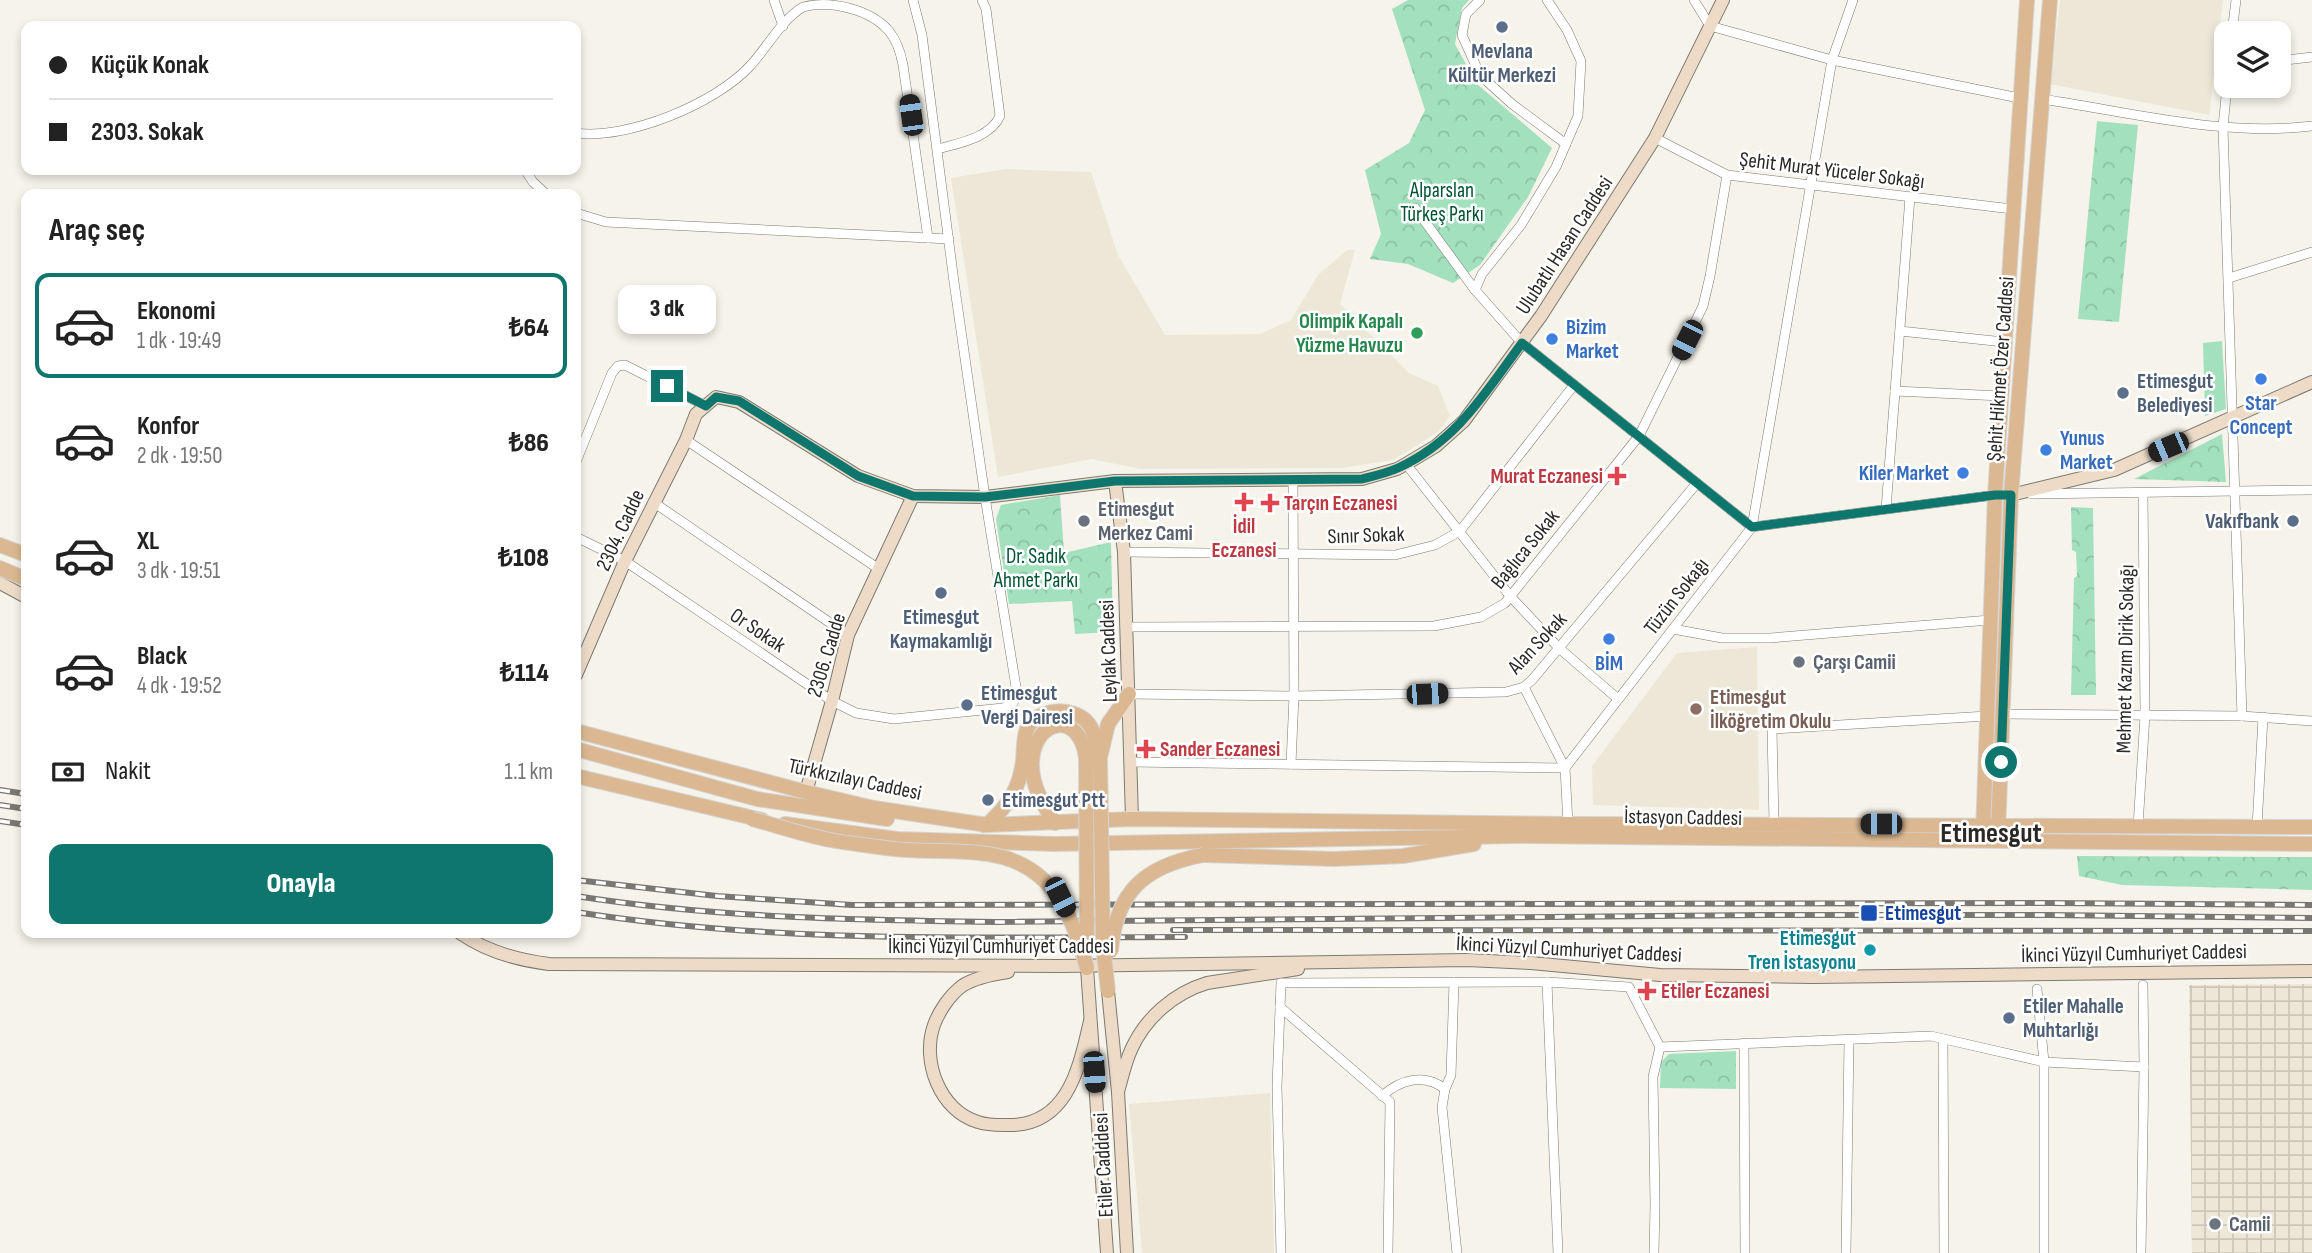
<!DOCTYPE html>
<html lang="tr">
<meta charset="utf-8">
<style>
:root{--surface:#fff;--page:#f6f6f6;--text:#222;--muted:#767676;--line:#e0e0e0;--accent:#0f766e}
body{margin:0;font-family:"Sofia Sans Condensed",sans-serif;background:var(--page);color:var(--text);height:100vh;display:flex;flex-direction:column;font-size:26px;white-space:nowrap}
*{box-sizing:border-box;margin:0}
p{font-size:23px;color:var(--muted)}
.icon{flex:none;width:38px;height:38px;fill:none;stroke:currentColor;stroke-width:2;stroke-linecap:round;stroke-linejoin:round}
.map{position:relative;flex:1;overflow:hidden}
.panel{position:absolute;left:21px;top:189px;width:560px;height:749px;display:flex;flex-direction:column;background:var(--surface);border-radius:14px;box-shadow:0 4px 10px #0003}
.panel>*{flex:none}
.top-card{position:absolute;left:21px;top:21px;width:560px;height:154px;border-radius:14px;box-shadow:0 4px 10px #0003;display:grid;align-content:center;height:154px;padding:0 28px;background:var(--surface)}
.buttons{position:absolute;left:2214px;top:21px;display:grid;gap:14px}
.buttons a{display:grid;place-items:center;width:77px;height:77px;border-radius:14px;background:var(--surface);box-shadow:0 4px 10px #0003;font-size:35px}
.end{position:absolute;width:32px;height:32px;margin:-16px;border:9px solid #0f766e;background:#fff;box-shadow:0 0 0 4px #fff}
.from{border-radius:50%}
.bubble{position:absolute;height:49px;border-radius:14px;background:var(--surface);box-shadow:0 4px 10px #0003;font-size:23px;font-weight:800;line-height:49px;text-align:center}
.car{position:absolute;width:21px;height:42px;margin:-21px -10px;border-radius:9px;box-shadow:0 0 5px 2px #0007;background:linear-gradient(#222 24%,#8ab4d8 0 40%,#222 0 76%,#8ab4d8 0 86%,#222 0)}
.top-card b{display:flex;align-items:center;gap:24px;height:66px;font-size:26px}
.top-card b+b{border-top:2px solid var(--line)}
.top-card i{width:18px;height:18px;background:var(--text)}
ul{padding:0;list-style:none}
li{display:flex;align-items:center;gap:21px;height:105px;margin:0 14px 10px;padding:0 14px;border:4px solid transparent;border-radius:14px}
li div{flex:1}
li b{display:block;font-size:26px}
li em{font-style:normal;font-weight:800}
li.selected{border-color:var(--accent)}
li>.icon{width:63px;height:63px;stroke-width:1.5}
h2{padding:0 28px;font-size:32px;line-height:84px}
.pay{display:flex;align-items:center;gap:18px;height:77px;padding:0 28px;font-size:26px}
.pay p{margin-inline-start:auto}
.button{display:flex;gap:14px;margin-top:auto;padding:14px 28px}
.button a{flex:1;height:80px;border-radius:14px;background:var(--accent);color:#fff;font-size:28px;font-weight:800;line-height:80px;text-align:center}
.map>svg:first-child{display:block}
</style>
<div class="map">
<svg width="2312" height="1253" viewBox="0 0 2312 1253">
<defs>
<pattern id="industrial-grid" width="8" height="8" patternUnits="userSpaceOnUse" patternTransform="scale(1.75)"><rect width="8" height="8" fill="#ece7d7"/><path d="M0 4h8M4 0v8" fill="none" stroke="#cbc6b8"/></pattern>
<pattern id="park-crowns" width="20" height="18" patternUnits="userSpaceOnUse" patternTransform="scale(1.75)"><rect width="20" height="18" fill="#a3e1be"/><path d="M2 6a3 3 0 1 1 6 0M12 15a3 3 0 1 1 6 0" fill="none" stroke="#8cc1a3"/></pattern>
</defs>
<rect width="100%" height="100%" fill="#f6f4ea"/>
<g fill="#ece7d7">
<polygon points="2060,0 2223,0 2209,115 2050,84"/>
<polygon points="1005,169 1091,172 1118,255 1165,335 1260,334 1291,320 1318,275 1347,250 1355,250 1340,304 1409,373 1438,386 1450,416 1438,432 1393,460 1342,468 1140,469 1092,459 998,477 951,178"/>
<polygon points="1757,647 1759,810 1593,805 1592,766 1677,653"/>
<polygon points="1270,1093 1274,1253 1142,1253 1129,1104"/>
</g>
<polygon fill="url(#industrial-grid)" points="2312,984 2312,1253 2192,1253 2189,985"/>
<polygon fill="#a3e1be" points="2222,341 2226,409 2205,416 2203,343"/>
<g fill="url(#park-crowns)">
<polygon points="1408,0 1469,0 1462,8 1455,44 1477,84 1552,148 1528,197 1480,265 1453,283 1408,264 1370,259 1381,234 1365,170 1409,143 1425,110 1392,9"/>
<polygon points="2097,121 2138,125 2119,322 2078,319"/>
<polygon points="2222,434 2226,482 2134,479"/>
<polygon points="1060,495 1064,553 1111,542 1113,632 1075,634 1072,601 1009,604 996,519 1001,505"/>
<polygon points="2071,507 2093,508 2096,695 2071,695 2074,578 2077,576 2076,552 2072,550"/>
<polygon points="2077,856 2312,857 2312,890 2122,885 2079,876"/>
<polygon points="1736,1051 1736,1089 1660,1088 1661,1062 1669,1054"/>
</g>
<g fill="none" stroke-linecap="round" stroke-linejoin="round">
<defs>
<g id="street">
<polyline points="774,0 783,26"/>
<polyline points="1480,0 1466,14 1462,35 1480,75 1512,104 1566,144"/>
<polyline points="1694,0 1710,26 1832,60 2019,98"/>
<polyline points="2232,33 2236,0"/>
<polyline points="2278,61 2312,57"/>
<polyline points="2227,86 2223,127 2242,716"/>
<path d="M2041 99C2130 112 2222 137 2312 126"/>
<path d="M576 133C627 140 715 104 750 66 767 48 781 20 803 7 830 0 870 9 889 31 897 41 901 54 903 65L928 238"/>
<polyline points="1655,138 1727,175 2012,209"/>
<path d="M938 149C959 143 990 138 1000 116L986 9 982 0"/>
<polyline points="525,170 533,182 546,194"/>
<polyline points="1415,208 1475,290 1522,343 1752,527 1995,495"/>
<polyline points="576,213 606,222 949,239"/>
<polyline points="2229,278 2312,252"/>
<polyline points="1475,290 1482,274 1521,225 1556,167 1578,116 1581,61 1567,30 1547,0"/>
<polyline points="1900,331 2004,342"/>
<polyline points="1895,391 2001,396"/>
<polyline points="686,440 879,569"/>
<polyline points="576,462 612,373 618,366 625,365 706,406"/>
<polyline points="1406,464 1510,596 1559,648 1618,699"/>
<polyline points="2031,494 2312,490"/>
<polyline points="653,502 848,635"/>
<polyline points="1886,509 1910,197"/>
<polyline points="576,537 625,561 832,701 856,713 894,719 1003,708 1013,703 1017,693 985,497 954,282 922,35 913,0"/>
<polyline points="1124,552 1395,555 1435,545 1460,531 1574,385"/>
<polyline points="1127,627 1434,626 1481,617 1505,603 1639,436 1703,306 1710,276 1727,175"/>
<polyline points="1673,629 1722,638 1770,638 1990,620"/>
<polyline points="1524,687 1565,768 1568,824"/>
<polyline points="1129,694 1294,696 1506,692 1524,687 1532,680 1697,483"/>
<polyline points="2003,714 2242,716 2312,721"/>
<polyline points="1130,762 1565,768 1752,527 1832,60 1853,0"/>
<polyline points="1291,764 1294,696 1293,479"/>
<polyline points="1774,824 1772,729 1987,716"/>
<polyline points="2138,826 2145,715 2143,493"/>
<polyline points="2257,827 2263,717"/>
<polyline points="1454,982 1451,1075 1445,1089 1442,1107 1457,1253"/>
<polyline points="1547,982 1558,1253"/>
<polyline points="2037,989 2044,1062 2044,1253"/>
<polyline points="1280,1007 1390,1102 1388,1253"/>
<polyline points="1943,1039 1944,1253"/>
<polyline points="1744,1043 1745,1253"/>
<path d="M1382 1096C1401 1079 1425 1073 1445 1089"/>
<polyline points="1281,1253 1277,1086 1281,983 1547,982 1629,987 1660,1047 1931,1036 2044,1062 2144,1067"/>
<polyline points="1654,1253 1655,1205 1653,1077 1660,1047"/>
<polyline points="1846,1253 1849,1040"/>
<polyline points="2141,1253 2144,1067 2143,985"/>
</g>
<g id="secondary">
<polyline points="1115,481 1124,552 1132,819"/>
<polyline points="2011,495 2114,470 2312,382"/>
<polyline points="0,583 26,597"/>
<polyline points="576,675 625,561 686,440 696,414 716,397 739,402 858,476 913,496 985,497 1115,481 1362,479 1397,469 1406,464 1436,446 1464,421 1541,316 1655,138 1723,0"/>
<polyline points="806,792 832,701 848,635 913,496"/>
<path d="M460 933C487 952 517 960 549 964L1061 966 1467 960 1531 963 1660 975 1813 977 2312 971"/>
<polyline points="1087,968 1107,1253"/>
<path d="M1008 972C994 974 974 978 962 986 950 995 939 1011 934 1025 921 1061 940 1111 978 1122 986 1125 996 1125 1005 1125 1067 1128 1079 1069 1090 1021"/>
<polyline points="1108,991 1118,1092 1127,1253"/>
<path d="M1118 1092C1122 1078 1125 1063 1131 1050 1145 1018 1174 993 1207 983L1298 969"/>
</g>
<g id="primary">
<polyline points="0,545 26,555"/>
<polyline points="0,568 26,579"/>
<polyline points="576,731 806,792 874,808 987,825 1132,819 1568,824 2312,827"/>
<polyline points="576,749 757,799 887,819"/>
<polyline points="1101,754 1108,724 1129,694"/>
<polyline points="576,776 762,820"/>
<path d="M1055 823C1043 805 1031 785 1032 762 1034 718 1080 710 1086 758"/>
<polyline points="785,824 897,839 1054,844 1520,836 2312,844"/>
<path d="M984 825H987C1008 805 1019 791 1023 761 1024 751 1023 738 1027 729 1038 707 1073 706 1088 723 1096 733 1097 748 1100 759"/>
<polyline points="1983,833 1995,495 2027,0"/>
<polyline points="1998,833 2011,495 2050,0"/>
<polyline points="1203,855 1334,859 1403,856 1474,844"/>
</g>
</defs>
<use href="#street" stroke="#7c7a72" stroke-width="10"/>
<use href="#secondary" stroke="#7c7a72" stroke-width="14"/>
<use href="#primary" stroke="#d4d4d4" stroke-width="16"/>
<use href="#street" stroke="#fff" stroke-width="9"/>
<use href="#secondary" stroke="#eddbc8" stroke-width="12"/>
<use href="#primary" stroke="#dbb891" stroke-width="14"/>
<defs>
<g id="rail">
<polyline points="0,790 26,794"/>
<polyline points="0,805 26,809"/>
<polyline points="0,821 26,825"/>
<polyline points="576,880 717,896 852,905 2048,903 2312,905"/>
<path d="M576 896C715 918 856 920 996 922L1762 915H2048L2312 918"/>
<path d="M576 912C777 944 982 937 1185 937"/>
<polyline points="1173,930 2312,931"/>
</g>
</defs>
<use href="#rail" stroke="#797772" stroke-width="6"/>
<use href="#rail" stroke="#fff" stroke-width="3.5" stroke-dasharray="10" stroke-linecap="butt"/>
<defs>
<g id="primary-bridge">
<polyline points="1086,758 1087,949"/>
<polyline points="1100,759 1103,945 1108,991"/>
<path d="M752 819C778 826 804 835 830 840 851 844 872 846 894 849 922 852 951 850 979 853 1050 859 1070 909 1087 968"/>
<path d="M1111 951C1116 891 1145 866 1203 855"/>
</g>
</defs>
<use href="#primary-bridge" stroke="#d4d4d4" stroke-width="16" stroke-linecap="butt"/>
<use href="#primary-bridge" stroke="#dbb891" stroke-width="14"/>
</g>
<g fill="none" stroke-linecap="round" stroke-linejoin="round">
<path stroke="#0f766e" stroke-width="9" d="M667 386 706 406 716 397 739 401 858 476 913 496 985 497 1115 481 1362 479C1374 476 1387 473 1398 468 1457 441 1485 393 1522 343L1752 527 1995 495H2011L2001 762"/>
</g>
<g fill="#5c6f8a" stroke="#fff" stroke-width="2.5">
<circle cx="1502" cy="27" r="7"/>
<circle cx="2123" cy="393" r="7"/>
<circle cx="2293" cy="521" r="7"/>
<circle cx="941" cy="593" r="7"/>
<circle cx="967" cy="705" r="7"/>
<circle cx="988" cy="800" r="7"/>
<circle cx="2009" cy="1018" r="7"/>
</g>
<circle fill="#2e9e5b" stroke="#fff" stroke-width="2.5" cx="1417" cy="333" r="7"/>
<g fill="#3f7fe0" stroke="#fff" stroke-width="2.5">
<circle cx="1552" cy="339" r="7"/>
<circle cx="2261" cy="379" r="7"/>
<circle cx="2046" cy="450" r="7"/>
<circle cx="1963" cy="473" r="7"/>
<circle cx="1609" cy="639" r="7"/>
</g>
<g fill="#e0444e" stroke="#fff" stroke-width="2.5">
<path d="M1613.5 465.5h7v7h7v7h-7v7h-7v-7h-7v-7h7z"/>
<path d="M1240.5 491.5h7v7h7v7h-7v7h-7v-7h-7v-7h7z"/>
<path d="M1266.5 492.5h7v7h7v7h-7v7h-7v-7h-7v-7h7z"/>
<path d="M1142.5 738.5h7v7h7v7h-7v7h-7v-7h-7v-7h7z"/>
<path d="M1643.5 980.5h7v7h7v7h-7v7h-7v-7h-7v-7h7z"/>
</g>
<g fill="#6b7280" stroke="#fff" stroke-width="2.5">
<circle cx="1084" cy="521" r="7"/>
<circle cx="1799" cy="662" r="7"/>
<circle cx="2215" cy="1224" r="7"/>
</g>
<circle fill="#8d6e63" stroke="#fff" stroke-width="2.5" cx="1696" cy="709" r="7"/>
<rect fill="#1a4fb4" stroke="#fff" stroke-width="2.5" x="1860" y="904" width="18" height="18" rx="3.5"/>
<circle fill="#0f9aa8" stroke="#fff" stroke-width="2.5" cx="1870" cy="950" r="7"/>
<g text-anchor="middle" stroke-width="5" stroke-linejoin="round" paint-order="stroke">
<g font-size="21" font-weight="bold" fill="#4e5e75" stroke="#fff" text-anchor="start">
<text x="1502" y="58" text-anchor="middle">Mevlana<tspan x="1502" dy="24">Kültür Merkezi</tspan></text>
<text x="2137" y="388">Etimesgut<tspan x="2137" dy="24">Belediyesi</tspan></text>
<text x="2279" y="528" text-anchor="end">Vakıfbank</text>
<text x="941" y="624" text-anchor="middle">Etimesgut<tspan x="941" dy="24">Kaymakamlığı</tspan></text>
<text x="981" y="700">Etimesgut<tspan x="981" dy="24">Vergi Dairesi</tspan></text>
<text x="1002" y="807">Etimesgut Ptt</text>
<text x="2023" y="1013">Etiler Mahalle<tspan x="2023" dy="24">Muhtarlığı</tspan></text>
</g>
<g font-size="21" fill="#2a2926" stroke="#fff">
<text transform="translate(1832 170) rotate(7)" y="7">Şehit Murat Yüceler Sokağı</text>
<text transform="translate(1564 245) rotate(-57)" y="7">Ulubatlı Hasan Caddesi</text>
<text transform="translate(2000 369) rotate(-86)" y="7">Şehit Hikmet Özer Caddesi</text>
<text transform="translate(620 530) rotate(-65)" y="7">2304. Cadde</text>
<text transform="translate(1366 535) rotate(-2)" y="7">Sınır Sokak</text>
<text transform="translate(1525 549) rotate(-51)" y="7">Bağlıca Sokak</text>
<text transform="translate(1676 596) rotate(-52)" y="7">Tüzün Sokağı</text>
<text transform="translate(758 630) rotate(34)" y="7">Or Sokak</text>
<text transform="translate(1537 643) rotate(-47)" y="7">Alan Sokak</text>
<text transform="translate(1108 651) rotate(-92)" y="7">Leylak Caddesi</text>
<text transform="translate(826 655) rotate(-73)" y="7">2306. Cadde</text>
<text transform="translate(2125 659) rotate(-89)" y="7">Mehmet Kazım Dirik Sokağı</text>
<text transform="translate(855 779) rotate(12)" y="7">Türkkızılayı Caddesi</text>
<text transform="translate(1683 817) rotate(1)" y="7">İstasyon Caddesi</text>
<text x="1001" y="953">İkinci Yüzyıl Cumhuriyet Caddesi</text>
<text transform="translate(1569 949) rotate(3)" y="7">İkinci Yüzyıl Cumhuriyet Caddesi</text>
<text transform="translate(2134 953) rotate(-1)" y="7">İkinci Yüzyıl Cumhuriyet Caddesi</text>
<text transform="translate(1103 1165) rotate(-93)" y="7">Etiler Cadddesi</text>
</g>
<g font-size="21" fill="#005333" stroke="#fff">
<text x="1442" y="197">Alparslan<tspan x="1442" dy="24">Türkeş Parkı</tspan></text>
<text x="1036" y="563">Dr. Sadık<tspan x="1036" dy="24">Ahmet Parkı</tspan></text>
</g>
<g font-size="21" font-weight="bold" fill="#27864d" stroke="#fff" text-anchor="end">
<text x="1403" y="328">Olimpik Kapalı<tspan x="1403" dy="24">Yüzme Havuzu</tspan></text>
</g>
<g font-size="21" font-weight="bold" fill="#366cbe" stroke="#fff" text-anchor="start">
<text x="1566" y="334">Bizim<tspan x="1566" dy="24">Market</tspan></text>
<text x="2261" y="410" text-anchor="middle">Star<tspan x="2261" dy="24">Concept</tspan></text>
<text x="2060" y="445">Yunus<tspan x="2060" dy="24">Market</tspan></text>
<text x="1949" y="480" text-anchor="end">Kiler Market</text>
<text x="1609" y="670" text-anchor="middle">BİM</text>
</g>
<g font-size="21" font-weight="bold" fill="#be3a42" stroke="#fff" text-anchor="start">
<text x="1603" y="483" text-anchor="end">Murat Eczanesi</text>
<text x="1284" y="510">Tarçın Eczanesi</text>
<text x="1244" y="533" text-anchor="middle">İdil<tspan x="1244" dy="24">Eczanesi</tspan></text>
<text x="1160" y="756">Sander Eczanesi</text>
<text x="1661" y="998">Etiler Eczanesi</text>
</g>
<g font-size="21" font-weight="bold" fill="#5b616d" stroke="#fff" text-anchor="start">
<text x="1098" y="516">Etimesgut<tspan x="1098" dy="24">Merkez Cami</tspan></text>
<text x="1813" y="669">Çarşı Camii</text>
<text x="2229" y="1231">Camii</text>
</g>
<g font-size="21" font-weight="bold" fill="#785e54" stroke="#fff" text-anchor="start">
<text x="1710" y="704">Etimesgut<tspan x="1710" dy="24">İlköğretim Okulu</tspan></text>
</g>
<g font-size="21" font-weight="bold" fill="#164399" stroke="#fff" text-anchor="start">
<text x="1885" y="920">Etimesgut</text>
</g>
<g font-size="21" font-weight="bold" fill="#0d838f" stroke="#fff" text-anchor="end">
<text x="1856" y="945">Etimesgut<tspan x="1856" dy="24">Tren İstasyonu</tspan></text>
</g>
<g font-size="28" font-weight="bold" fill="#2a2926" stroke="#fff">
<text x="1991" y="842">Etimesgut</text>
</g>
</g>
</svg>
<div class="buttons">
<a><svg class="icon" aria-label="layers" viewBox="0 0 24 24"><path d="M12 4l9 5-9 5-9-5zM3 14l9 5 9-5"/></svg></a>
</div>
<i class="end from" style="left:2001px;top:762px"></i>
<i class="end" style="left:667px;top:386px"></i>
<div class="bubble" style="left:618px;top:285px;width:98px">3 dk</div>
<i class="car" style="left:911px;top:115px;rotate:352deg"></i>
<i class="car" style="left:1687px;top:340px;rotate:207deg"></i>
<i class="car" style="left:2168px;top:447px;rotate:247deg"></i>
<i class="car" style="left:1427px;top:694px;rotate:88deg"></i>
<i class="car" style="left:1881px;top:824px;rotate:270deg"></i>
<i class="car" style="left:1060px;top:897px;rotate:154deg"></i>
<i class="car" style="left:1094px;top:1072px;rotate:176deg"></i>
<div class="top-card">
<b><i class="from"></i>Küçük Konak</b>
<b><i></i>2303. Sokak</b>
</div>
<section class="panel">
<h2>Araç seç</h2>
<ul>
<li class="selected"><svg class="icon" aria-label="car" viewBox="0 0 24 24"><path d="M5 17H2v-5l4-1 3-4h7l3 4 3 1v5h-3M9 17h6M6 11h13"/><circle cx="7" cy="17" r="2"/><circle cx="17" cy="17" r="2"/></svg><div><b>Ekonomi</b><p>1 dk · 19:49</p></div><em>₺64</em></li>
<li><svg class="icon" aria-label="car" viewBox="0 0 24 24"><path d="M5 17H2v-5l4-1 3-4h7l3 4 3 1v5h-3M9 17h6M6 11h13"/><circle cx="7" cy="17" r="2"/><circle cx="17" cy="17" r="2"/></svg><div><b>Konfor</b><p>2 dk · 19:50</p></div><em>₺86</em></li>
<li><svg class="icon" aria-label="car" viewBox="0 0 24 24"><path d="M5 17H2v-5l4-1 3-4h7l3 4 3 1v5h-3M9 17h6M6 11h13"/><circle cx="7" cy="17" r="2"/><circle cx="17" cy="17" r="2"/></svg><div><b>XL</b><p>3 dk · 19:51</p></div><em>₺108</em></li>
<li><svg class="icon" aria-label="car" viewBox="0 0 24 24"><path d="M5 17H2v-5l4-1 3-4h7l3 4 3 1v5h-3M9 17h6M6 11h13"/><circle cx="7" cy="17" r="2"/><circle cx="17" cy="17" r="2"/></svg><div><b>Black</b><p>4 dk · 19:52</p></div><em>₺114</em></li>
</ul>
<div class="pay"><svg class="icon" aria-label="cash" viewBox="0 0 24 24"><path d="M3 7h18v10H3z"/><circle cx="12" cy="12" r="2"/></svg>Nakit<p>1.1 km</p></div>
<div class="button"><a>Onayla</a></div>
</section>
</div>
